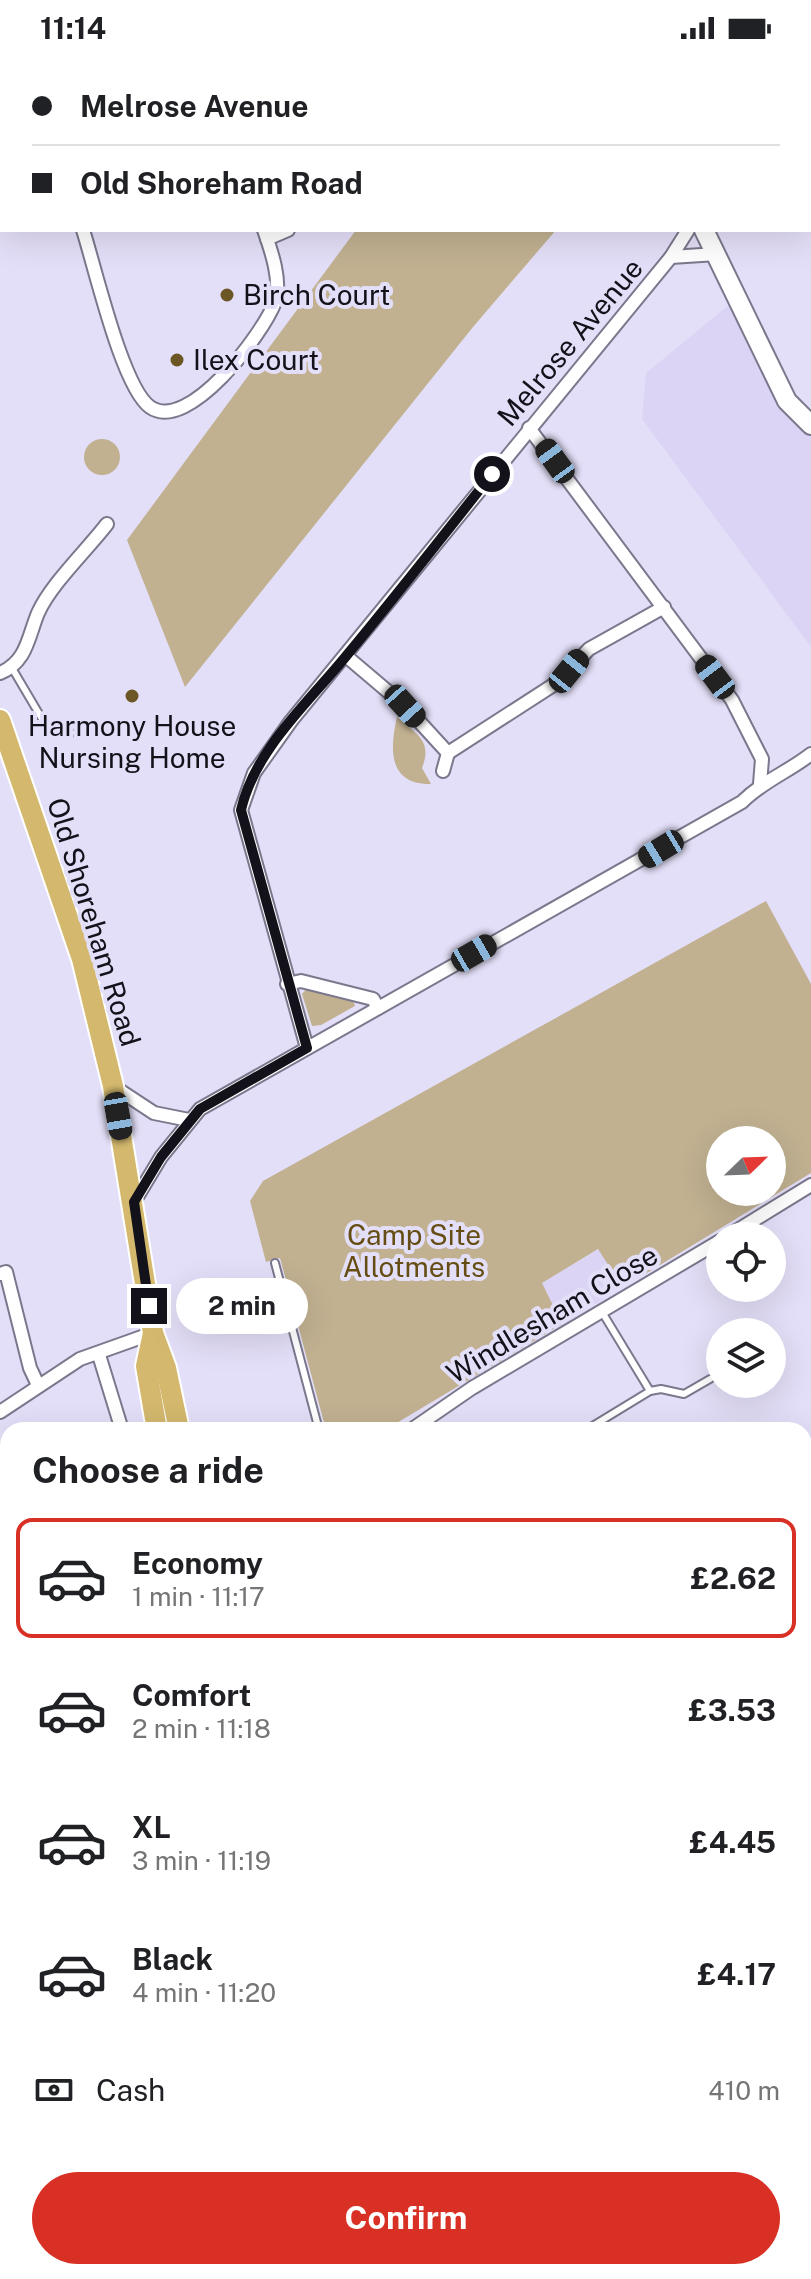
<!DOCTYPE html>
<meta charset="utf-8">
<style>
:root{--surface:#fff;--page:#f2f2f2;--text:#202124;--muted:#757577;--line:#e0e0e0;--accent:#d93025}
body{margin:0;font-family:"Public Sans",sans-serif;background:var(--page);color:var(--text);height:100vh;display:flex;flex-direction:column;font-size:30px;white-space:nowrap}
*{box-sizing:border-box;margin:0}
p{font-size:26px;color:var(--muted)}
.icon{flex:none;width:44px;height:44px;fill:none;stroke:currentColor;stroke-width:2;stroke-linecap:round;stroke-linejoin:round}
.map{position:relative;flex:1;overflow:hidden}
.sheet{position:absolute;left:0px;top:1366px;width:812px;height:858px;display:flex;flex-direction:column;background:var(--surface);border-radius:24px 24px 0 0;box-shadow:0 8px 32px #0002}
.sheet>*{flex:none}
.hud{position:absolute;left:0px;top:0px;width:812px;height:176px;box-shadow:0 8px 32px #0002;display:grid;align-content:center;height:176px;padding:0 32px;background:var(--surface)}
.needle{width:52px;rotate:67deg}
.controls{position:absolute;left:706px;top:1070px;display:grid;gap:16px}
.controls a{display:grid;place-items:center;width:80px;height:80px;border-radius:50%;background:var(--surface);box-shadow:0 8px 32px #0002;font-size:40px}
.end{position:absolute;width:36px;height:36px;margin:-18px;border:10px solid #131119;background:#fff;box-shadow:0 0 0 4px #fff}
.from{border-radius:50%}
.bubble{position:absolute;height:56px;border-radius:28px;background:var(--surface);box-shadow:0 8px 32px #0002;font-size:26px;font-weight:700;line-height:56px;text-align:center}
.car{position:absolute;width:24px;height:48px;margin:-24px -12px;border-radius:10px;box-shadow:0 0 6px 2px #0007;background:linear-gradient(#222 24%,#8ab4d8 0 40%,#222 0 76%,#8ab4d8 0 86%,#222 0)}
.hud b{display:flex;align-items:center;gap:28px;height:76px;font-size:30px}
.hud b+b{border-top:2px solid var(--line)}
.hud i{width:20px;height:20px;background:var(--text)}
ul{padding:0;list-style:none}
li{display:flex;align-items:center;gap:24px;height:120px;margin:0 16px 12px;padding:0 16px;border:4px solid transparent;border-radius:16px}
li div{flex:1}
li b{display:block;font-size:30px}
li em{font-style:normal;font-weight:700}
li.on{border-color:var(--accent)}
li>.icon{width:72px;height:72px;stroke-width:1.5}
h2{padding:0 32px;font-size:36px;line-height:96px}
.pay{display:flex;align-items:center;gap:20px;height:88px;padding:0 32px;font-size:30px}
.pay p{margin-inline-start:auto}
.cta{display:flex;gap:16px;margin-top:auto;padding:16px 32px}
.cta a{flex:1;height:92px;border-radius:48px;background:var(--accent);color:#fff;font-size:32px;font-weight:700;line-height:92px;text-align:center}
.status{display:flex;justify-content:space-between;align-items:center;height:56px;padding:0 40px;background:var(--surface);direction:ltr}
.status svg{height:22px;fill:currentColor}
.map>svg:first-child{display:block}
</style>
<div class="status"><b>11:14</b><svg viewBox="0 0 49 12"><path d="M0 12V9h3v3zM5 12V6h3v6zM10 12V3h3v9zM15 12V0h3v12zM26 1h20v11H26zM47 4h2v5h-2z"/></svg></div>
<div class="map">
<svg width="811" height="2223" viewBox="0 0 811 2223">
<rect width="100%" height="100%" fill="#e4dff8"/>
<g fill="#dbd4f4">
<polygon points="730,248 782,348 799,371 811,379 811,591 642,363 646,317"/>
<polygon points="599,1193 616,1221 610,1239 562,1268 541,1227"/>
<polygon points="804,1996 811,2009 811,2051 804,2054"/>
</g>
<g fill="#c1b191" fill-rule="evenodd">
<polygon points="356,174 556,174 473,271 185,631 127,484"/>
<circle cx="102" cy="401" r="18"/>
<path d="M397 661C416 678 433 684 422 712L431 728C387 729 390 691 397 661Z"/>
<path d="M766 845 811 928V1117L642 1220 624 1217 616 1221 598 1193 542 1227 562 1268 385 1374H326L280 1202 266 1206 250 1145 263 1125ZM720 1084H772V1136H720Z"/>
<polygon points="308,931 353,944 355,950 321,969 312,970 302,938"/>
<polygon points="811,1609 811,1704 804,1707 804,1613"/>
<polygon points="804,1793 811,1808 811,1873 804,1877"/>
<polygon points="50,2216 475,2216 478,2223 37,2223"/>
</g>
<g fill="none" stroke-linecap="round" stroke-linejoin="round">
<defs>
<g id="lane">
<polyline points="12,612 48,673 71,677"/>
<polyline points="275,1207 319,1374"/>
<polyline points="650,1335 661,1333 684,1338 710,1323"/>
<polyline points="586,1374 650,1335 602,1256"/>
<polyline points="804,1442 811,1438"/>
<polyline points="0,1675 8,1687"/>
</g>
<g id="street">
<polyline points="209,0 210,2"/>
<polyline points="64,2 67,0"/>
<polyline points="537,2 539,0"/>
<polyline points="600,2 601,0"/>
<path d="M83 174C95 211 122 331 150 351 188 378 263 278 275 246 282 225 271 194 264 174"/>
<polyline points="267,183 288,174"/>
<polyline points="671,201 717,198"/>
<polyline points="529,372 732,644 762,703 760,728"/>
<polyline points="346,600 405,650 448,697 558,626 589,593 664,551"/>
<path d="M0 617C27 606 28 581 38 557 51 528 87 494 107 468"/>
<polyline points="443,715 448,697"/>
<polyline points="287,928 301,925 373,943 378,952"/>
<polyline points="307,992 241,754 254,717 291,665 671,201 688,174"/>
<polyline points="113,1030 154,1057 189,1064"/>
<path d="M134 1146 161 1101 200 1053 742 746C763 725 788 716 811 698"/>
<polyline points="728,1180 811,1129"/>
<polyline points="0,1218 6,1216 30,1312 38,1329"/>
<polyline points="99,1299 122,1374"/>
<polyline points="0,1356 80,1303 153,1277"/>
<polyline points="411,1374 472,1332 720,1185"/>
<polyline points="0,1520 8,1515"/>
<polyline points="804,1549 811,1563"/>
<polyline points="0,1652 8,1646"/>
<polyline points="0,2214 8,2210"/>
</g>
<g id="secondary">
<polyline points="554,0 556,2"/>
<polyline points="704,174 787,345 811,369"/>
<polyline points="804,1597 811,1593"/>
<polyline points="0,2037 8,2031"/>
</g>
<g id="primary">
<polyline points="0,664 82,903 113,1030 153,1277 166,1312 179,1374"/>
<polyline points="153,1277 146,1310 157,1374"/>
<polyline points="499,2216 504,2223"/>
</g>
</defs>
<use href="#lane" stroke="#7b778c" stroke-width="10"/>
<use href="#street" stroke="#7b778c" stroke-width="16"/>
<use href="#secondary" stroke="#7b778c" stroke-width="22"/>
<use href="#primary" stroke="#fff" stroke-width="24"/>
<use href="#lane" stroke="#fff" stroke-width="6"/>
<use href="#street" stroke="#fff" stroke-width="12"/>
<use href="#secondary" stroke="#fff" stroke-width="18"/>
<use href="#primary" stroke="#d3b86d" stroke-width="20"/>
</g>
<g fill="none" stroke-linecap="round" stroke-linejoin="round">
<path stroke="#131119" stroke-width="10" d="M149 1250 134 1146 161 1101 200 1053 307 992 241 754C255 693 309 646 347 599 396 540 444 479 492 418"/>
</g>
<g fill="#6c5626" stroke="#e4dff8" stroke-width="3">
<circle cx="227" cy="239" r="8"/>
<circle cx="177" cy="304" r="8"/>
<circle cx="132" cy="640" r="8"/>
</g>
<g text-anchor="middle" stroke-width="8" stroke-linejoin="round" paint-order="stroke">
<g font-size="28" fill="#131119" stroke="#e4dff8" text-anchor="start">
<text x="243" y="249">Birch Court</text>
<text x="193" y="314">Ilex Court</text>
<text x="132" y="680" text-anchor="middle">Harmony House<tspan x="132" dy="32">Nursing Home</tspan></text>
</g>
<g font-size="28" fill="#131119" stroke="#e4dff8">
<text transform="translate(570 286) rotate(-50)" y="10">Melrose Avenue</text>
<text transform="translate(94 866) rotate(73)" y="10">Old Shoreham Road</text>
<text transform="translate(552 1258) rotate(-31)" y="10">Windlesham Close</text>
</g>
<g font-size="28" fill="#654d14" stroke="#e4dff8">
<text x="414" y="1189">Camp Site<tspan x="414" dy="32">Allotments</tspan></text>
</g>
</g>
</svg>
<div class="controls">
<a><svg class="needle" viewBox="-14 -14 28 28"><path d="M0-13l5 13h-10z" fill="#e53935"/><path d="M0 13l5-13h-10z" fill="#757577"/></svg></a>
<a><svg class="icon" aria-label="locate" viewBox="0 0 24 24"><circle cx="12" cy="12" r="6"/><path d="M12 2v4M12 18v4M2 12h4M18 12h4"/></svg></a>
<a><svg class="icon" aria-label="layers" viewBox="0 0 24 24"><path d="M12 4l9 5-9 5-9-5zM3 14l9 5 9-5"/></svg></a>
</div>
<i class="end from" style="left:492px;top:418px"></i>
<i class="end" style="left:149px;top:1250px"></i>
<div class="bubble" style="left:176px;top:1222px;width:132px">2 min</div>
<i class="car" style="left:555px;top:405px;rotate:324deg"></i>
<i class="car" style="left:569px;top:615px;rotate:39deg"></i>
<i class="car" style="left:715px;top:621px;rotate:323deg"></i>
<i class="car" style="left:405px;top:650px;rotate:138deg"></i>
<i class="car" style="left:661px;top:793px;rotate:239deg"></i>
<i class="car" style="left:474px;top:897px;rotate:60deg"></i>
<i class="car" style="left:118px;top:1060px;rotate:170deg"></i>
<div class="hud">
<b><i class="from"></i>Melrose Avenue</b>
<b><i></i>Old Shoreham Road</b>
</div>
<section class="sheet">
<h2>Choose a ride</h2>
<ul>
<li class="on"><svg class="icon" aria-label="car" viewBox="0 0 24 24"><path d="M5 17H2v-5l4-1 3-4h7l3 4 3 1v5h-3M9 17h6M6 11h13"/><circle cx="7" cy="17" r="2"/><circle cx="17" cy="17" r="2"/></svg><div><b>Economy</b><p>1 min · 11:17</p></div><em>£2.62</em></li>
<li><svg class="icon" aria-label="car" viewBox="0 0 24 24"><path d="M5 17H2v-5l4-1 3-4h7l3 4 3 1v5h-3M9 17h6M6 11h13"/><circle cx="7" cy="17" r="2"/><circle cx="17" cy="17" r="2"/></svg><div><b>Comfort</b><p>2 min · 11:18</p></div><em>£3.53</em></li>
<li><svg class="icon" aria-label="car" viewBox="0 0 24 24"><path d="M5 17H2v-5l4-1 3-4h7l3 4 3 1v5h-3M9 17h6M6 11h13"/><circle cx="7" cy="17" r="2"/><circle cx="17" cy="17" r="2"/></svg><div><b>XL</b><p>3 min · 11:19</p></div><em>£4.45</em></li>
<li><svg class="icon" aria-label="car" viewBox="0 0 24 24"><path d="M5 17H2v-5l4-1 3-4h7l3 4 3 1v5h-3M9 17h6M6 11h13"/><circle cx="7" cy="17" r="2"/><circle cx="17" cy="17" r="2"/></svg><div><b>Black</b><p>4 min · 11:20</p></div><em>£4.17</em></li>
</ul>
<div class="pay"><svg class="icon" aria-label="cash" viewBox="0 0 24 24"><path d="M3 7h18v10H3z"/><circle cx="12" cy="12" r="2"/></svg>Cash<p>410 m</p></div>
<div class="cta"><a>Confirm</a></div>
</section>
</div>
